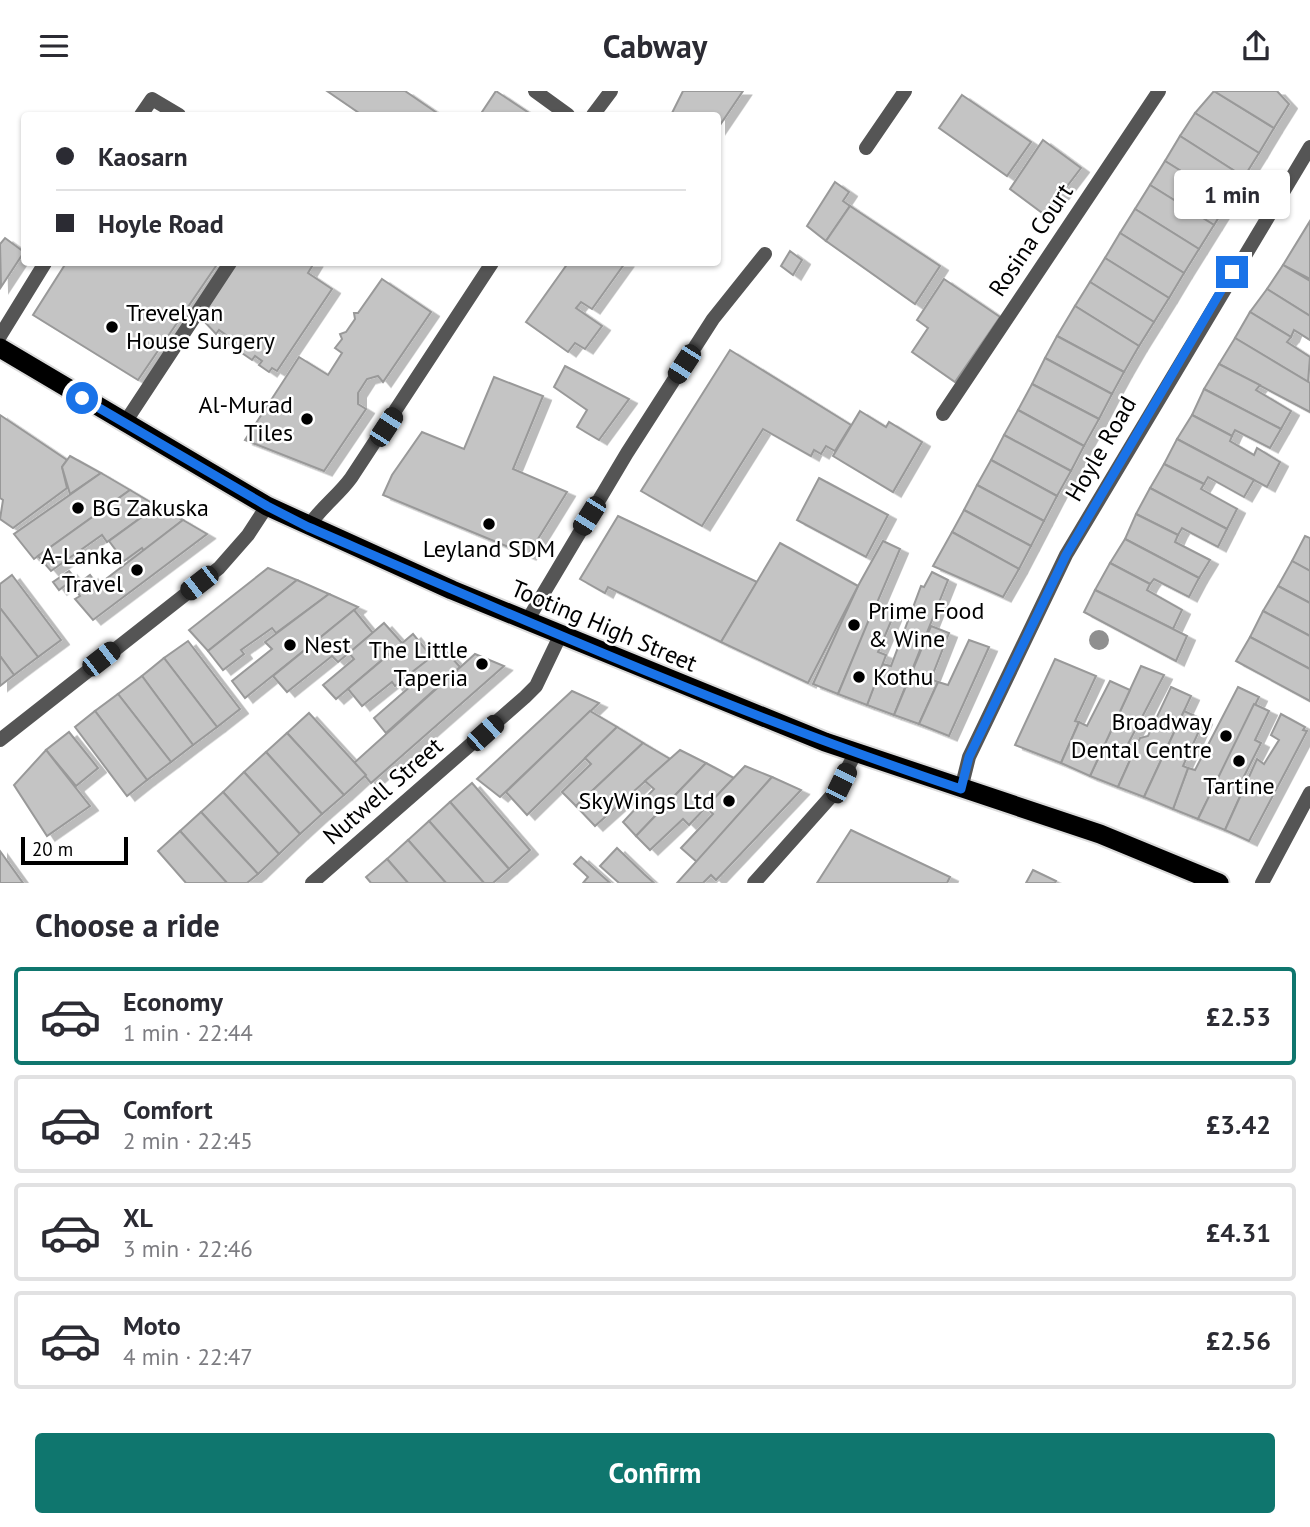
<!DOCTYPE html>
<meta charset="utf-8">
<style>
:root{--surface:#fff;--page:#f2f2f3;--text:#2b2b33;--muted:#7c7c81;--line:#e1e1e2;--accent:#0f766e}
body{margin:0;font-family:"PT Sans",sans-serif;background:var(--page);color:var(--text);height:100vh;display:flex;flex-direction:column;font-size:26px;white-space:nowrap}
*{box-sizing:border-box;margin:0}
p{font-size:23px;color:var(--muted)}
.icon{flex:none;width:38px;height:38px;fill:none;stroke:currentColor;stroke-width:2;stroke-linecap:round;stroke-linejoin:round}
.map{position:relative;height:792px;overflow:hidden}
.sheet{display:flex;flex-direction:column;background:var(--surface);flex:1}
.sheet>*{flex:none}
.guide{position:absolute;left:21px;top:21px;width:700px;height:154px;border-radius:7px;box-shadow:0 2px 5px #0004;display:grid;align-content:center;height:154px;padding:0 35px;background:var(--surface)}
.scale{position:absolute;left:21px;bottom:18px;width:107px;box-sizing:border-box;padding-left:7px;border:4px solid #000;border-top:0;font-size:19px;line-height:24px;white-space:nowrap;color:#000;-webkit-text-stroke:5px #fff;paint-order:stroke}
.end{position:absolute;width:32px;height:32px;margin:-16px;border:9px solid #1a73e8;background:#fff;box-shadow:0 0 0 4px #fff}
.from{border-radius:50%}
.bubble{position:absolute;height:49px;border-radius:7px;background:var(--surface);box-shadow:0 2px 5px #0004;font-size:23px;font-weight:800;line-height:49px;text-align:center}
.car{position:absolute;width:21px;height:42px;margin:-21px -10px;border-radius:9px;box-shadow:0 0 5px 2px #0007;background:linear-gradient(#222 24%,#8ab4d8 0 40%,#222 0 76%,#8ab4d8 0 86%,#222 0)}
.guide b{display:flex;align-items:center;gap:24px;height:66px;font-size:26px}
.guide b+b{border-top:2px solid var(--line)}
.guide i{width:18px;height:18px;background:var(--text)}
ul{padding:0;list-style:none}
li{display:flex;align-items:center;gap:21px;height:98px;margin:0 14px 10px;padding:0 21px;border:4px solid var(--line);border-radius:7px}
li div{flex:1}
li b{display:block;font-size:26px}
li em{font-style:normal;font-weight:800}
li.selected{border-color:var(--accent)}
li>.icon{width:63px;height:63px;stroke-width:1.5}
h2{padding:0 35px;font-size:32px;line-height:84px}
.button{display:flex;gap:14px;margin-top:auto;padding:14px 35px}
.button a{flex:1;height:80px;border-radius:7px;background:var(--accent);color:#fff;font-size:28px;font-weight:800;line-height:80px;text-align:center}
header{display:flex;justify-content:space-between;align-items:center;height:91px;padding:0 35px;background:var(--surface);font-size:32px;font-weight:800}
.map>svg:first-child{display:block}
</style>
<header><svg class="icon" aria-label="menu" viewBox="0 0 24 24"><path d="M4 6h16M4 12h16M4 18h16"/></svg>Cabway<svg class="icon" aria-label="share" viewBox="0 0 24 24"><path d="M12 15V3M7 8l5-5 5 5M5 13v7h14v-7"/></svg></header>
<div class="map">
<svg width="1310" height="792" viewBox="0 0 1310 792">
<defs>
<filter id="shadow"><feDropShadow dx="8" dy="4.5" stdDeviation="0" flood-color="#0004"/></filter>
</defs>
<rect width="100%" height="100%" fill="#fff"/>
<g fill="#c4c4c4" stroke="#999" stroke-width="2" filter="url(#shadow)">
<polygon points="327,0 405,0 440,24 362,24"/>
<polygon points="496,0 532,24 480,24"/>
<polygon points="683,0 743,0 718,37 718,24 671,24"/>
<polygon points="1214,0 1274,37 1259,62 1195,22"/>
<polygon points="1214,0 1277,0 1289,13 1274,37"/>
<polygon points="962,4 1031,51 1007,85 939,37"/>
<polygon points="1195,22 1259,62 1244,86 1180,45"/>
<polygon points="1180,45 1244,86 1229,110 1165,70"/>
<polygon points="1043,49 1081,77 1045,124 1010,98"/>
<polygon points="1165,70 1229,110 1214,134 1150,94"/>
<polygon points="835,91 849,101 843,110 850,115 826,150 807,135"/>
<polygon points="1150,94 1214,134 1199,158 1135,118"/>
<polygon points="850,115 940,175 915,213 826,150"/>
<polygon points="1135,118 1199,158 1184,182 1120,142"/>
<polygon points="1310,130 1310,188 1283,174"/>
<polygon points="1120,142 1184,182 1169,207 1105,167"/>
<polygon points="5,147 24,161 1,196 0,153"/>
<polygon points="790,160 802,169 793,184 781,175"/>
<polygon points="1105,167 1169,207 1154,231 1090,191"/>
<polygon points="66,172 218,172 138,289 33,224"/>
<polygon points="236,172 314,172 308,182 332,198 277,280 272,277 269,281 259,274 262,270 255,265 252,269 223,249 226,244 219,239 216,243 200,226"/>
<polygon points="568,172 625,172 592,218 581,211 576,217 602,235 585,258 575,252 568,261 526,231"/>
<polygon points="1283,174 1310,190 1310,225 1267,198"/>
<polygon points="382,188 431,221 383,291 378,285 367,288 358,302 358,313 366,318 324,380 245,349 299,266 328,284 342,262 335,257 342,248 340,243 346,241 355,228 354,222 358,222"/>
<polygon points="944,188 1000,226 955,291 912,261 928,237 917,229"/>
<polygon points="1090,191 1154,231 1139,255 1075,215"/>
<polygon points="1267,198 1310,225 1310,249 1294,239 1291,246 1250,221"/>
<polygon points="1075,215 1139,255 1124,281 1057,245"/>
<polygon points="1250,221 1291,246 1287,251 1310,266 1308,291 1235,247"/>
<polygon points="1057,245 1124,281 1112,303 1045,267"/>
<polygon points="1235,247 1310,292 1310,321 1219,273"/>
<polygon points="730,259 851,334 835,360 826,355 821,363 814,359 811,365 763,338 702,435 641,400"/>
<polygon points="1045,267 1112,303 1099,328 1032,293"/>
<polygon points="1219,273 1260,294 1256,299 1291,320 1281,338 1204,298"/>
<polygon points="565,275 629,308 599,349 577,336 587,319 554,296"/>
<polygon points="494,286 543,305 513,378 567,401 528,464 383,404 392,384 422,341 464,358"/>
<polygon points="1032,293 1099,328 1084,355 1018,319"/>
<polygon points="1204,298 1281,338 1270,357 1235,339 1232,345 1192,324"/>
<polygon points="1018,319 1084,355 1071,380 1004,344"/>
<polygon points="860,320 886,336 889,331 922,351 893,401 833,365"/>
<polygon points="0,324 67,369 62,376 67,397 13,437 0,428 3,409 0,407"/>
<polygon points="1192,324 1232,345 1230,350 1254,364 1257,357 1280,371 1267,396 1177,348"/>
<polygon points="1004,344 1071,380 1057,405 991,369"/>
<polygon points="1177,348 1254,389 1244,406 1208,386 1204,393 1164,373"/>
<polygon points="70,365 101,382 70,403 62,376"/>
<polygon points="991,369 1057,405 1044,430 977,394"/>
<polygon points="1164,373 1204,393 1201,398 1237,418 1227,438 1150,397"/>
<polygon points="101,382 130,399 34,468 14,443"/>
<polygon points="819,387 888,424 866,466 797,429"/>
<polygon points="977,394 1044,430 1031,455 964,419"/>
<polygon points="1150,397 1227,438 1218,456 1182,437 1178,444 1136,423"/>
<polygon points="130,399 157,415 107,451 102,444 51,480 38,465"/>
<polygon points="157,415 183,429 144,460 142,457 124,470 109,450"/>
<polygon points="964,419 1031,455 1019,478 952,441"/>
<polygon points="1136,423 1178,444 1175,451 1210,469 1199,487 1125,448"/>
<polygon points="618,425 757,491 721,551 608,496 605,502 580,488"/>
<polygon points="183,429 207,443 93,529 75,508 80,505 74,496 90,484 98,494"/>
<polygon points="952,441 1019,478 1003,506 933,475"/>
<polygon points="1305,445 1310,447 1310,480 1292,470"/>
<polygon points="1125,448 1199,487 1189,506 1154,488 1150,493 1110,472"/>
<polygon points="883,450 900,458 838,603 813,593 858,495"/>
<polygon points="780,452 858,495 808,592 721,551"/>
<polygon points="1292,470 1310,480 1310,512 1278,495"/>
<polygon points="1110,472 1150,493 1147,499 1182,519 1173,538 1095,499"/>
<polygon points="268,477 297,489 208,560 189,539"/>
<polygon points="69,480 75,487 59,499 53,491"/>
<polygon points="932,481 948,489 894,624 867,614 882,573 891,575 921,495 924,496"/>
<polygon points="12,484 61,549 38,566 0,517 0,493"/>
<polygon points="297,489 329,503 276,542 272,537 241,559 244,563 223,579 208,560"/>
<polygon points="1278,495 1310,512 1310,545 1263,520"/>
<polygon points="1095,499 1187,545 1176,570 1084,521"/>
<polygon points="329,503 358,516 245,607 232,590 272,558 265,551"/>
<polygon points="875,514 895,521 878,561 886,564 867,614 838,603"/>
<polygon points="0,517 38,566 14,584 0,565"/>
<polygon points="354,519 373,542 338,571 332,565 287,601 273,585"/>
<polygon points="1263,520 1310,545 1310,578 1250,546"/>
<polygon points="384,532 402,552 336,608 323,594 354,568 349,562"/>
<polygon points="931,535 949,542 931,588 938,591 919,633 894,624"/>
<polygon points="413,543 432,566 395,595 392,591 362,615 348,598"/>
<polygon points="1250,546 1310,578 1310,610 1236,570"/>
<polygon points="969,549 989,556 949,645 919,633 938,591 948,594"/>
<polygon points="188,550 240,618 217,636 164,567"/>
<polygon points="443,557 460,576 386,642 374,627 413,593 407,585"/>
<polygon points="475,563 504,575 371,692 354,672"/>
<polygon points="0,565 14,584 0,595"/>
<polygon points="164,567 217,636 193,654 142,585"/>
<polygon points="1055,568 1096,585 1075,630 1079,631 1061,672 1015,654"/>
<polygon points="1141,575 1164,584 1128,653 1136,656 1118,696 1090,685"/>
<polygon points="142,585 193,654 171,671 118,603"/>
<polygon points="1110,590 1130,599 1090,685 1061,672 1079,631 1087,635"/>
<polygon points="1171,596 1191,605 1144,706 1118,696 1140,647 1148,645"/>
<polygon points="1238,596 1259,606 1198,728 1173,718 1188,677 1195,679"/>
<polygon points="572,600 599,612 500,706 477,688"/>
<polygon points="118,603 171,671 147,689 95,620"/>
<polygon points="1254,613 1269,620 1255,649 1261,652 1238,697 1243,699 1225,739 1198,728"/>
<polygon points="95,620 147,689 127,705 75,636"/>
<polygon points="590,620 617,636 527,724 506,701"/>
<polygon points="1184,620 1204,629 1183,675 1188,677 1173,718 1144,706"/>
<polygon points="309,622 366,684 344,704 287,642"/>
<polygon points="1281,623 1305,636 1303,639 1307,640 1249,750 1225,739 1257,668 1264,673 1279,649 1271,644"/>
<polygon points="617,636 643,652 576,715 562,701 591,673 585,667"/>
<polygon points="69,641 98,677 76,695 46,659"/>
<polygon points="287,642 344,704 322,723 266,661"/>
<polygon points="643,652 670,668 595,735 576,715"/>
<polygon points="46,659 90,715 47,745 14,694"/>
<polygon points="680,659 706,672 636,745 623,731 654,698 645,690"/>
<polygon points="266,661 322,723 300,743 244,681"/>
<polygon points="706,672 734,687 689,734 683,728 650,759 636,745"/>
<polygon points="745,675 772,686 697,771 681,757 713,723 706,716"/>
<polygon points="244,681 300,743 279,763 223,701"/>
<polygon points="772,686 801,699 716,789 711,784 703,792 677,792"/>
<polygon points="472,692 530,759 509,778 450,711"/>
<polygon points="223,701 279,763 258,783 201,721"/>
<polygon points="450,711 509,778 493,792 484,792 429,730"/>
<polygon points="201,721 258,783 247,792 227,792 180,740"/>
<polygon points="429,730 484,792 446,792 408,749"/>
<polygon points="851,739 950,786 947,792 817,792"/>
<polygon points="180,740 227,792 186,792 158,760"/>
<polygon points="408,749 446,792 408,792 387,768"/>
<polygon points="617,757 644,783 654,792 619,792 600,775"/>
<polygon points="0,760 23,792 0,792"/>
<polygon points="581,766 610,792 583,792 588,786 574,773"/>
<polygon points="387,768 408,792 371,792 366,786"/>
<polygon points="1033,779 1056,790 1055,792 1026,792"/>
</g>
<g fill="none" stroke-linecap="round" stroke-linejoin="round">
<defs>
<polyline id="trunk" points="0,257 267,415 452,499 825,651 1100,743 1219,792"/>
</defs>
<use href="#trunk" stroke="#dbdbdb" stroke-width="23"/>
<g stroke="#555" stroke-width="14">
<polyline points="535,0 568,24"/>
<polyline points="141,24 152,8 179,24"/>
<polyline points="0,245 45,172"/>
<polyline points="124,333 230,172"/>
</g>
<g stroke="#555" stroke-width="14">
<polyline points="593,24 611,0"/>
<polyline points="866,57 905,0"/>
<polyline points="943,323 1159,0"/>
<path d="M308 436C321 416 338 405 351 387L492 172"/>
<polyline points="527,530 627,362 713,228 765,163"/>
<polyline points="0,649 219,477 248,444 267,415"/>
<polyline points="961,698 969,666 1066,464 1310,56"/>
<polyline points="312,792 525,606 536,595 560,545"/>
<polyline points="754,792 835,701 855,663"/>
<polyline points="1262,792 1310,702"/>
</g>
<use href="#trunk" stroke="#000" stroke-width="19"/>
</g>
<circle fill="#8f8f8f" cx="1099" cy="549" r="10"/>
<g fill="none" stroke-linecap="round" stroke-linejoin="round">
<path stroke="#1a73e8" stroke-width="9" d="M82 307 267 415 308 436C523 529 738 624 961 698L969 666 1066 464 1232 181"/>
</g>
<g fill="#000" stroke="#fff" stroke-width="2.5">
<circle cx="112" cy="236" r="7"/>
<circle cx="307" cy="328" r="7"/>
<circle cx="78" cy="417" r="7"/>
<circle cx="489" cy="433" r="7"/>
<circle cx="137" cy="479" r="7"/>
<circle cx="854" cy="534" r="7"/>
<circle cx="290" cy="554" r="7"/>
<circle cx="482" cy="573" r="7"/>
<circle cx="859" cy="586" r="7"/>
<circle cx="1226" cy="645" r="7"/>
<circle cx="1239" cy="670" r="7"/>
<circle cx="729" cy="710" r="7"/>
</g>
<g text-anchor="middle" stroke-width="5" stroke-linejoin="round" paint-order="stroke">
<g font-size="24" fill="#000" stroke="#fff">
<text transform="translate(1031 149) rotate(-56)" y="8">Rosina Court</text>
<text transform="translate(1101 358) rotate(-60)" y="8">Hoyle Road</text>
<text transform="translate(604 535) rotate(23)" y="8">Tooting High Street</text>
<text transform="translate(383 700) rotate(-41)" y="8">Nutwell Street</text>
</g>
<g font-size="24" fill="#000" stroke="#fff" text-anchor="start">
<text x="126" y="230">Trevelyan<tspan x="126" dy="28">House Surgery</tspan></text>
<text x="293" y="322" text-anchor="end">Al-Murad<tspan x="293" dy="28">Tiles</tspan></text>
<text x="92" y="425">BG Zakuska</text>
<text x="489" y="466" text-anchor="middle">Leyland SDM</text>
<text x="123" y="473" text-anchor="end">A-Lanka<tspan x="123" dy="28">Travel</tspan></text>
<text x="868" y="528">Prime Food<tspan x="868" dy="28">&amp; Wine</tspan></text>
<text x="304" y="562">Nest</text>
<text x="468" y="567" text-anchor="end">The Little<tspan x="468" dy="28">Taperia</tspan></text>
<text x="873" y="594">Kothu</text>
<text x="1212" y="639" text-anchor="end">Broadway<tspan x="1212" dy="28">Dental Centre</tspan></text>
<text x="1239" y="703" text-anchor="middle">Tartine</text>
<text x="715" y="718" text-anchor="end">SkyWings Ltd</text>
</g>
</g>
</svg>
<div class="scale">20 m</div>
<i class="end from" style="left:82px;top:307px"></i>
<i class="end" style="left:1232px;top:181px"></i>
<div class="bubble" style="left:1174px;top:79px;width:116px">1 min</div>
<i class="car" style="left:684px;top:273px;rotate:213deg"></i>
<i class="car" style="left:386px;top:336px;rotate:33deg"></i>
<i class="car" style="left:589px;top:425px;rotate:212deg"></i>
<i class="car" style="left:199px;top:492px;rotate:232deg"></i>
<i class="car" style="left:101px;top:568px;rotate:52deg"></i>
<i class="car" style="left:485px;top:642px;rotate:48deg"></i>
<i class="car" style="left:841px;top:692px;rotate:26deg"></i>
<div class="guide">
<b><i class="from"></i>Kaosarn</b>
<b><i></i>Hoyle Road</b>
</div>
</div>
<section class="sheet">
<h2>Choose a ride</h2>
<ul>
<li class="selected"><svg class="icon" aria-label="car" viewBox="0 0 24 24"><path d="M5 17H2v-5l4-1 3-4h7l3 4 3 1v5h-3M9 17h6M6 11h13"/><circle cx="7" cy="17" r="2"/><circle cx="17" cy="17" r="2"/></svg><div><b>Economy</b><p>1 min · 22:44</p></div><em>£2.53</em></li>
<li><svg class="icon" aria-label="car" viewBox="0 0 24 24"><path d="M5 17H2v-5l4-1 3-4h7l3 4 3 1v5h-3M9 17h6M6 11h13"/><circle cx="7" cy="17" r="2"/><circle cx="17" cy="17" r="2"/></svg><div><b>Comfort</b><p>2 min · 22:45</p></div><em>£3.42</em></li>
<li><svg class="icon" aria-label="car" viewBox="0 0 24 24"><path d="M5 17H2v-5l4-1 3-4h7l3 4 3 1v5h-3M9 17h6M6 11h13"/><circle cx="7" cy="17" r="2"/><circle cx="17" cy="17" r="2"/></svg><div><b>XL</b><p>3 min · 22:46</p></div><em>£4.31</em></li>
<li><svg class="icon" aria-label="car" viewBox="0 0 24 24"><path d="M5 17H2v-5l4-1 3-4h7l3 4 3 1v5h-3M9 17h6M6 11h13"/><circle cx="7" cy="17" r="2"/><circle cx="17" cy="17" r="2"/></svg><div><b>Moto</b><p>4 min · 22:47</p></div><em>£2.56</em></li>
</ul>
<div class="button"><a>Confirm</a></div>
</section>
